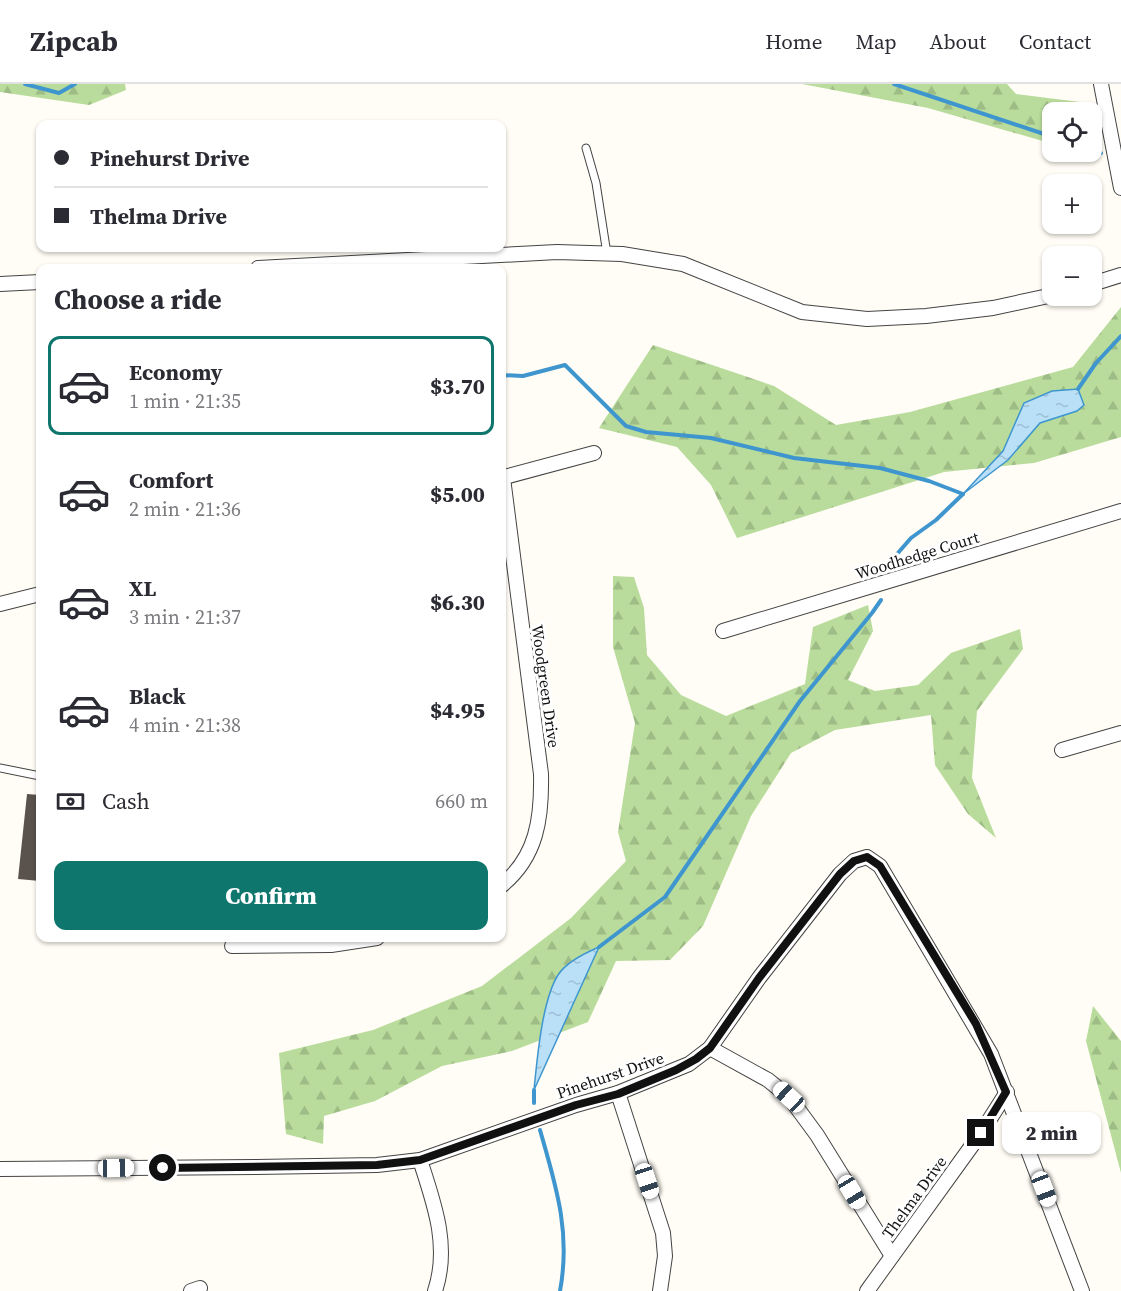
<!DOCTYPE html>
<meta charset="utf-8">
<style>
:root{--surface:#fff;--page:#f2f2f3;--text:#2b2b33;--muted:#7c7c81;--line:#e1e1e2;--accent:#0f766e}
body{margin:0;font-family:"Source Serif 4",serif;background:var(--page);color:var(--text);height:100vh;display:flex;flex-direction:column;font-size:22px;white-space:nowrap}
*{box-sizing:border-box;margin:0}
p{font-size:20px;color:var(--muted)}
.icon{flex:none;width:33px;height:33px;fill:none;stroke:currentColor;stroke-width:2;stroke-linecap:round;stroke-linejoin:round}
.map{position:relative;flex:1;overflow:hidden}
.drawer{position:absolute;left:36px;top:180px;width:470px;height:678px;display:flex;flex-direction:column;background:var(--surface);border-radius:12px;box-shadow:0 2px 4px #0004}
.drawer>*{flex:none}
.top-card{position:absolute;left:36px;top:36px;width:470px;height:132px;border-radius:12px;box-shadow:0 2px 4px #0004;display:grid;align-content:center;height:132px;padding:0 18px;background:var(--surface)}
.controls{position:absolute;left:1042px;top:18px;display:grid;gap:12px}
.controls a{display:grid;place-items:center;width:60px;height:60px;border-radius:12px;background:var(--surface);box-shadow:0 2px 4px #0004;font-size:30px}
.end{position:absolute;width:27px;height:27px;margin:-14px;border:8px solid #111;background:#fff;box-shadow:0 0 0 3px #fff}
.from{border-radius:50%}
.bubble{position:absolute;height:42px;border-radius:12px;background:var(--surface);box-shadow:0 2px 4px #0004;font-size:20px;font-weight:800;line-height:42px;text-align:center}
.car{position:absolute;width:18px;height:36px;margin:-18px -9px;border-radius:8px;box-shadow:0 0 4px 2px #0007;background:linear-gradient(#fff 24%,#345 0 40%,#fff 0 76%,#345 0 86%,#fff 0)}
.top-card b{display:flex;align-items:center;gap:21px;height:57px;font-size:22px}
.top-card b+b{border-top:2px solid var(--line)}
.top-card i{width:15px;height:15px;background:var(--text)}
ul{padding:0;list-style:none}
li{display:flex;align-items:center;gap:18px;height:99px;margin:0 12px 9px;padding:0 6px;border:3px solid transparent;border-radius:12px}
li div{flex:1}
li b{display:block;font-size:22px}
li em{font-style:normal;font-weight:800}
li.selected{border-color:var(--accent)}
li>.icon{width:54px;height:54px;stroke-width:1.5}
h2{padding:0 18px;font-size:27px;line-height:72px}
.pay{display:flex;align-items:center;gap:15px;height:66px;padding:0 18px;font-size:22px}
.pay p{margin-inline-start:auto}
.primary-button{display:flex;gap:12px;margin-top:auto;padding:12px 18px}
.primary-button a{flex:1;height:69px;border-radius:12px;background:var(--accent);color:#fff;font-size:24px;font-weight:800;line-height:69px;text-align:center}
header{display:flex;align-items:center;gap:36px;box-sizing:border-box;height:84px;padding:0 30px;background:var(--surface);border-bottom:2px solid var(--line)}
header strong{font-size:28px}
nav{display:flex;gap:33px;margin-inline-start:auto;font-size:21px}
.map>svg:first-child{display:block}
</style>
<header>
<strong>Zipcab</strong>
<nav><a>Home</a><a>Map</a><a>About</a><a>Contact</a></nav>
</header>
<div class="map">
<svg width="1121" height="1207" viewBox="0 0 1121 1207">
<defs>
<pattern id="forest-firs" width="22" height="20" patternUnits="userSpaceOnUse" patternTransform="scale(1.5)"><rect width="22" height="20" fill="#b9dc9c"/><path d="M5 1l3.5 6h-7zM16 11l3.5 6h-7z" fill="#9ebc85"/></pattern>
<pattern id="water-ripples" width="26" height="14" patternUnits="userSpaceOnUse" patternTransform="scale(1.5)"><rect width="26" height="14" fill="#b9e0f7"/><path d="M2 4q2-2 4 0t4 0M15 11q2-2 4 0t4 0" fill="none" stroke="#9ebfd3"/></pattern>
</defs>
<rect width="100%" height="100%" fill="#fffdf5"/>
<g fill="url(#forest-firs)">
<polygon points="0,0 125,0 126,6 89,21 0,8"/>
<polygon points="802,0 1007,0 1016,10 1080,18 1080,28 1053,28 1053,60 928,24"/>
<polygon points="1121,223 1121,353 1034,379 944,388 737,454 711,401 677,363 599,344 653,261 774,302 836,341 910,328 1073,283"/>
<polygon points="613,492 634,493 644,524 647,571 681,611 726,632 805,600 813,543 868,521 873,547 848,596 875,607 918,601 951,569 1020,545 1023,565 977,627 972,694 996,754 968,730 935,681 931,631 835,646 791,669 751,732 703,842 670,876 616,877 588,938 512,967 442,982 375,1017 324,1032 323,1060 286,1050 279,969 373,946 482,902 571,834 626,777 618,748 635,639 613,563"/>
<polygon points="1093,922 1121,957 1121,1089 1086,957"/>
</g>
<g fill="url(#water-ripples)" stroke="#3f96cf" stroke-width="1.5">
<polygon points="1078,305 1084,321 1077,327 1040,339 1008,376 963,410 1003,367 1024,319 1052,307"/>
<path d="M599 863 534 1006C537 976 542 916 558 891 566 878 585 869 599 863Z"/>
</g>
<g fill="none" stroke-linecap="round" stroke-linejoin="round">
<g stroke="#3f96cf" stroke-width="4">
<polyline points="25,0 59,9 75,0"/>
<polyline points="894,0 1053,53"/>
<polyline points="1092,66 1101,69"/>
<polyline points="501,291 523,292 565,281 626,342 646,348 711,354 794,374 880,384 929,397 963,410"/>
<polyline points="1078,305 1096,279 1121,252"/>
<polyline points="884,485 911,454 936,436 963,410"/>
<polyline points="599,863 665,813 800,617 872,529 881,516"/>
<polyline points="534,1006 534,1019"/>
<path d="M540 1046C556 1102 571 1148 560 1207"/>
</g>
</g>
<polygon fill="#5a524d" points="27,710 40,711 40,797 18,795"/>
<g fill="none" stroke-linecap="round" stroke-linejoin="round">
<defs>
<g id="lane">
<polyline points="586,64 596,99 607,170"/>
<polyline points="0,684 40,692"/>
</g>
<g id="street">
<polyline points="1101,0 1121,104"/>
<polyline points="258,184 557,168 622,170 683,180 802,228 867,235 926,232 993,224 1053,211"/>
<polyline points="0,200 40,198"/>
<polyline points="1092,200 1121,191"/>
<polyline points="501,394 594,369"/>
<polyline points="0,520 40,510"/>
<polyline points="723,547 1121,427"/>
<polyline points="1062,666 1121,649"/>
<path d="M501 802C537 773 542 734 541 690L503 394"/>
<polyline points="232,862 331,861 377,854"/>
<polyline points="710,964 768,996 789,1013 817,1051 892,1172"/>
<polyline points="618,1009 663,1149 665,1172 660,1207"/>
<path d="M420 1076C434 1119 450 1162 435 1207"/>
<polyline points="0,1085 256,1083 377,1081 420,1076 576,1021 618,1009 689,980 710,964 759,894 840,790 854,777 867,773 880,782 991,970 1082,1207"/>
<polyline points="191,1207 200,1204"/>
<polyline points="867,1207 981,1049 1007,1008"/>
</g>
</defs>
<use href="#lane" stroke="#444" stroke-width="9"/>
<use href="#street" stroke="#444" stroke-width="16"/>
<use href="#lane" stroke="#fff" stroke-width="7"/>
<use href="#street" stroke="#fff" stroke-width="14"/>
</g>
<g fill="none" stroke-linecap="round" stroke-linejoin="round">
<polyline stroke="#111" stroke-width="8" points="163,1084 377,1081 420,1076 576,1021 618,1010 676,986 696,975 710,964 759,894 840,790 854,777 867,773 880,782 976,940 1006,1008 981,1049"/>
</g>
<g text-anchor="middle" stroke-width="6" stroke-linejoin="round" paint-order="stroke">
<g font-size="16" fill="#111" stroke="#fff">
<text transform="translate(917 471) rotate(-17)" y="6">Woodhedge Court</text>
<text transform="translate(546 602) rotate(82)" y="6">Woodgreen Drive</text>
<text transform="translate(610 991) rotate(-19)" y="6">Pinehurst Drive</text>
<text transform="translate(914 1113) rotate(-54)" y="6">Thelma Drive</text>
</g>
</g>
</svg>
<div class="controls">
<a><svg class="icon" aria-label="locate" viewBox="0 0 24 24"><circle cx="12" cy="12" r="6"/><path d="M12 2v4M12 18v4M2 12h4M18 12h4"/></svg></a>
<a>+</a>
<a>−</a>
</div>
<i class="end from" style="left:163px;top:1084px"></i>
<i class="end" style="left:981px;top:1049px"></i>
<div class="bubble" style="left:1002px;top:1028px;width:99px">2 min</div>
<i class="car" style="left:789px;top:1013px;rotate:313deg"></i>
<i class="car" style="left:116px;top:1084px;rotate:89deg"></i>
<i class="car" style="left:647px;top:1097px;rotate:162deg"></i>
<i class="car" style="left:1044px;top:1105px;rotate:159deg"></i>
<i class="car" style="left:852px;top:1108px;rotate:149deg"></i>
<div class="top-card">
<b><i class="from"></i>Pinehurst Drive</b>
<b><i></i>Thelma Drive</b>
</div>
<section class="drawer">
<h2>Choose a ride</h2>
<ul>
<li class="selected"><svg class="icon" aria-label="car" viewBox="0 0 24 24"><path d="M5 17H2v-5l4-1 3-4h7l3 4 3 1v5h-3M9 17h6M6 11h13"/><circle cx="7" cy="17" r="2"/><circle cx="17" cy="17" r="2"/></svg><div><b>Economy</b><p>1 min · 21:35</p></div><em>$3.70</em></li>
<li><svg class="icon" aria-label="car" viewBox="0 0 24 24"><path d="M5 17H2v-5l4-1 3-4h7l3 4 3 1v5h-3M9 17h6M6 11h13"/><circle cx="7" cy="17" r="2"/><circle cx="17" cy="17" r="2"/></svg><div><b>Comfort</b><p>2 min · 21:36</p></div><em>$5.00</em></li>
<li><svg class="icon" aria-label="car" viewBox="0 0 24 24"><path d="M5 17H2v-5l4-1 3-4h7l3 4 3 1v5h-3M9 17h6M6 11h13"/><circle cx="7" cy="17" r="2"/><circle cx="17" cy="17" r="2"/></svg><div><b>XL</b><p>3 min · 21:37</p></div><em>$6.30</em></li>
<li><svg class="icon" aria-label="car" viewBox="0 0 24 24"><path d="M5 17H2v-5l4-1 3-4h7l3 4 3 1v5h-3M9 17h6M6 11h13"/><circle cx="7" cy="17" r="2"/><circle cx="17" cy="17" r="2"/></svg><div><b>Black</b><p>4 min · 21:38</p></div><em>$4.95</em></li>
</ul>
<div class="pay"><svg class="icon" aria-label="cash" viewBox="0 0 24 24"><path d="M3 7h18v10H3z"/><circle cx="12" cy="12" r="2"/></svg>Cash<p>660 m</p></div>
<div class="primary-button"><a>Confirm</a></div>
</section>
</div>
